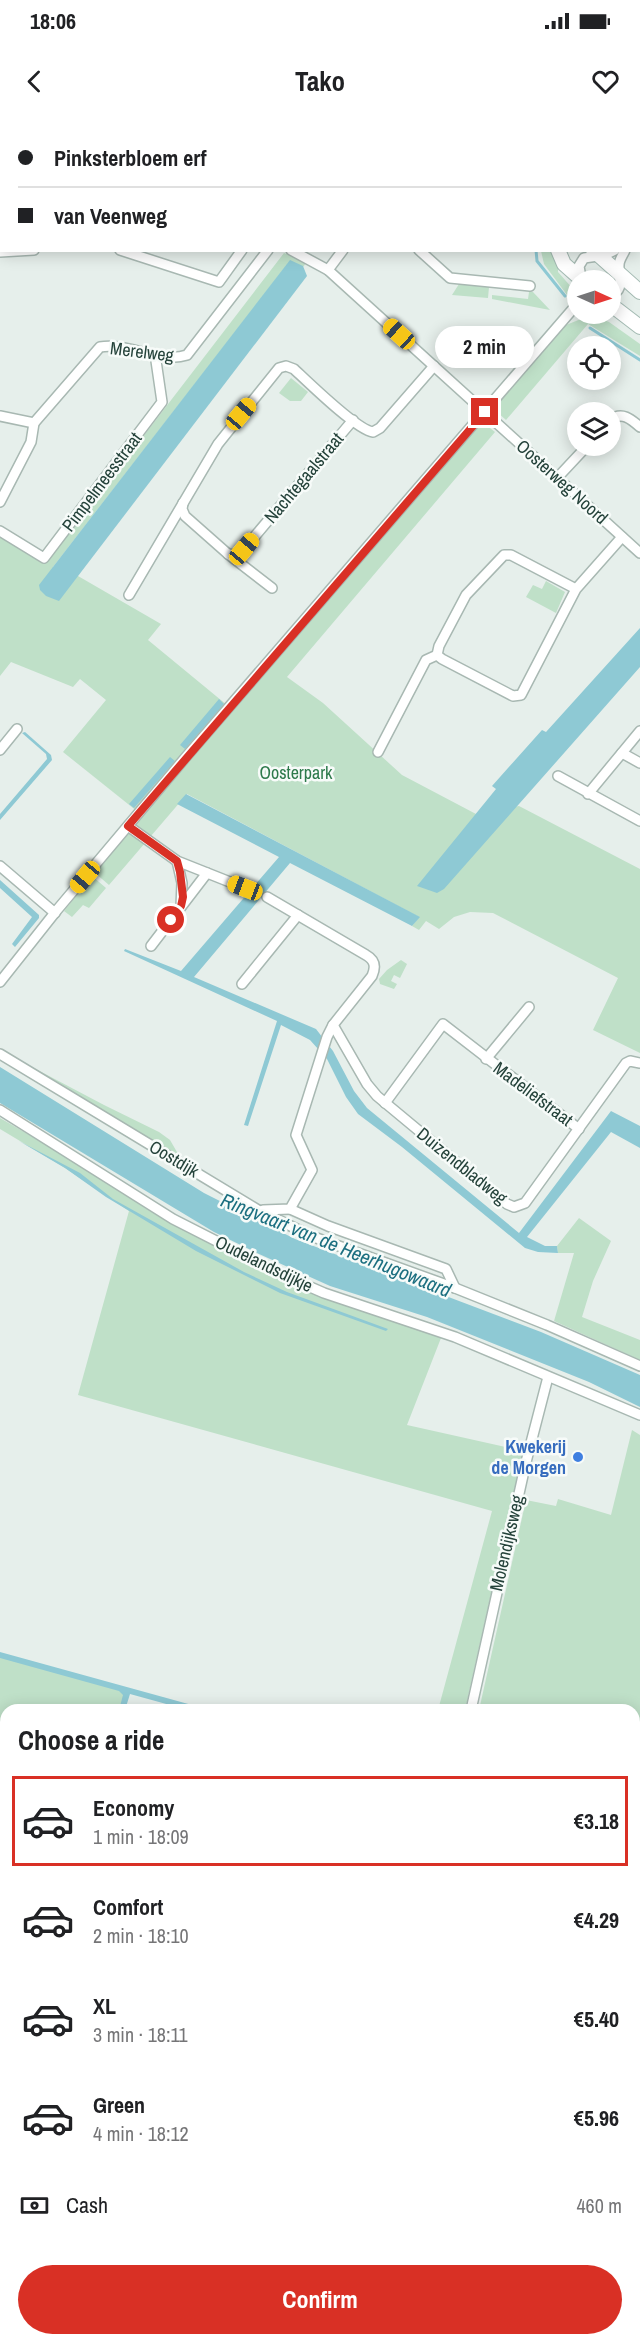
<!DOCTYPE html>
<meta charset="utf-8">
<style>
:root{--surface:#fff;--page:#f2f2f2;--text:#202124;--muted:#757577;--line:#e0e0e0;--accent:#d93025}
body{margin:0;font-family:"Archivo Narrow",sans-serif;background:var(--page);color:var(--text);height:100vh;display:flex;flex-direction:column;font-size:22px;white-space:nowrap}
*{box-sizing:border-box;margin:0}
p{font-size:20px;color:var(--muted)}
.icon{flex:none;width:33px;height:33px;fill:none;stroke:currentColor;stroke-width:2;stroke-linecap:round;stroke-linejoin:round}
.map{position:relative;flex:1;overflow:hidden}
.side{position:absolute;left:0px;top:1584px;width:640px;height:642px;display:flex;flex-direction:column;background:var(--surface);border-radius:18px 18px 0 0;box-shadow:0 3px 15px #0003}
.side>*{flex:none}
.banner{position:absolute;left:0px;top:0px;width:640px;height:132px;box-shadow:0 3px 15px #0003;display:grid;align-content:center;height:132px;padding:0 18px;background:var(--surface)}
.needle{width:39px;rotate:93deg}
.controls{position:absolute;left:567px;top:150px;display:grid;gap:12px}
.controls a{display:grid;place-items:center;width:54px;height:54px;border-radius:50%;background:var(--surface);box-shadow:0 3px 15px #0003;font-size:30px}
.end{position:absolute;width:27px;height:27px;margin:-14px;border:8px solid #d93025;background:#fff;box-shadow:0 0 0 3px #fff}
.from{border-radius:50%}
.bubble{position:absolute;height:42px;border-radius:21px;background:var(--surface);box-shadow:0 3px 15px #0003;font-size:20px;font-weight:700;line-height:42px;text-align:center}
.car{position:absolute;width:18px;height:36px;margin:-18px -9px;border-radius:8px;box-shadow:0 0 4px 2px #0007;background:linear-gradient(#f5c518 24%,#345 0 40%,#f5c518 0 76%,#345 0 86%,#f5c518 0)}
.banner b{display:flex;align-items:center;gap:21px;height:57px;font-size:22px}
.banner b+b{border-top:2px solid var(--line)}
.banner i{width:15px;height:15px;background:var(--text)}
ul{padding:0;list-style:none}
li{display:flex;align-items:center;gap:18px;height:90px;margin:0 12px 9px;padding:0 6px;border:3px solid transparent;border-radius:0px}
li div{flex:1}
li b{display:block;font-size:22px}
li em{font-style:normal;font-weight:700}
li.active{border-color:var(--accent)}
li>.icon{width:54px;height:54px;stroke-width:1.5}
h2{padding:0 18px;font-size:27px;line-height:72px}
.pay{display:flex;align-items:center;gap:15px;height:66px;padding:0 18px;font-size:22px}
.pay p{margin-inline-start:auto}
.button{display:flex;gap:12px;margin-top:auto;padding:12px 18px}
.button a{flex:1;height:69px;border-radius:36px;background:var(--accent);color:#fff;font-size:24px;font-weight:700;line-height:69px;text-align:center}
.status{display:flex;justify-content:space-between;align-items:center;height:42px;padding:0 30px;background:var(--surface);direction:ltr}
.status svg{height:16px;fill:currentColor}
header{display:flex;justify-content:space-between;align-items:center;height:78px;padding:0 18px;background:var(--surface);font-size:27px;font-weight:700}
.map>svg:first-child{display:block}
</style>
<div class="status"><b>18:06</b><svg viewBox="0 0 49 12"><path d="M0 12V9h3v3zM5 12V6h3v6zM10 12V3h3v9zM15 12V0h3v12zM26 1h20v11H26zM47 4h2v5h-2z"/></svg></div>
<header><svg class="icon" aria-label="back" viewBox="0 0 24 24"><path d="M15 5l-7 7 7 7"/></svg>Tako<svg class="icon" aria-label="heart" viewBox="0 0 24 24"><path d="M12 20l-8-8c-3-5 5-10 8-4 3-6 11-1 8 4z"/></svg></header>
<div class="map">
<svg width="640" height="2226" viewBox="0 0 640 2226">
<rect width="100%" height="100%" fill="#e6efeb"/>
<g fill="#bfe0c8">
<polygon points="541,131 552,131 558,145 558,152 573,169 570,179 544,144"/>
<polygon points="284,133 307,142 303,147 290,141 53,447 78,456 161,504 148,520 233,590 479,305 485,304 495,312 287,557 323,583 402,655 476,694 519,686 640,749 640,933 593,910 618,858 493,793 470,792 454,797 439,809 426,801 419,810 412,806 419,797 187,674 109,765 95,753 143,696 63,632 106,580 80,559 73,567 11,542 0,556 0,417 46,443"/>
<polygon points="459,164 489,167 488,178 452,175"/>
<polygon points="529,172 533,172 550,190 492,179 492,175 528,179"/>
<polygon points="591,195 609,202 640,224 640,236 588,204 506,300 497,292 499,283 566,205"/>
<polygon points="291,258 308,272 301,281 290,281 279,273"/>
<polygon points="546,461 565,472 556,493 526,477 533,465 542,469"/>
<polygon points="92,756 106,768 89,788 83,785 72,797 64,791"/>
<polygon points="401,840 407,844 400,858 394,855 391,861 397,864 394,869 380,864 379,859 387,850"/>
<polygon points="32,947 104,985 159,1012 170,1020 181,1039"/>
<polygon points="0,998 86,1048 145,1088 199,1116 405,1205 441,1218 407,1305 523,1331 465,1590 438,1590 492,1391 78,1275 129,1091 65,1048 0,1009"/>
<polygon points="579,1098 611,1121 593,1161 582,1197 640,1220 640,1240 554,1201 574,1133 558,1133 557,1126"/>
<polygon points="632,1310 640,1315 640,2226 341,2226 342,2220 634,2220 634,1590 479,1590 526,1380 556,1386 558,1379 611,1395"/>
<polygon points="0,1535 128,1569 122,1590 6,1590 6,1679 0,1677"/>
<polygon points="6,2008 6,2220 255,2220 238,2226 0,2226 0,2030"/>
</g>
<g fill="#8ec9d4">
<polygon points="290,140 303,146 307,156 59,481 46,476 40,470 39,465"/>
<polygon points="640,508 640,547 444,769 437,773 417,766 496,669 492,666 542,610 546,612"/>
<polygon points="219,579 224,584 185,629 180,625"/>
<polygon points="25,612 51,635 52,640 0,700 0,694 47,639 46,634 22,613"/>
<polygon points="170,637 175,641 134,688 129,684"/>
<polygon points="186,674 420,797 412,806 290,743 194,857 316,909 333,931 354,971 367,988 519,1113 611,991 640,1006 640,1028 611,1012 527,1117 545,1126 557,1126 558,1133 538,1132 525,1128 402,1027 358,994 346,977 327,939 310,920 281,905 248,1006 244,1005 277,901 124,831 125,829 181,851 279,737 177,684"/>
<polygon points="0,760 39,795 39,798 15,827 12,824 32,797 0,768"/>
<polygon points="0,947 204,1073 295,1119 541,1212 640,1255 640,1287 589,1262 427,1197 330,1166 259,1134 214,1112 0,983"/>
<polygon points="19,1021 80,1053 113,1079 244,1152 287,1172 388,1209 386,1211 280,1173 196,1131 106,1077 65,1048"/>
<polygon points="0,1532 210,1590 188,1590 130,1574 125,1590 119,1590 123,1575 119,1571 0,1538"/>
</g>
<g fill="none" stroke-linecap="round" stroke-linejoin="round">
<g stroke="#8ec9d4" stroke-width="3">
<polyline points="437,0 438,2"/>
<polyline points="536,130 537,141 565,176"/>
<polyline points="590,208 640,240"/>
</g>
<defs>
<g id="street">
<polyline points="225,0 228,2"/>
<polyline points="595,0 596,2"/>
<polyline points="122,2 123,0"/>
<polyline points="380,2 381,0"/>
<polyline points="0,19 2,19"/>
<polyline points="639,58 640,59"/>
<polyline points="639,105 640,103"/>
<polyline points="120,130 219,162 242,130"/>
<polyline points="291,130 328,150 640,433"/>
<polyline points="419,130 450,158 530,166"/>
<polyline points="0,132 34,130"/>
<polyline points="328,150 343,130"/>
<polyline points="581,158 579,146 584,138 605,135 615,130"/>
<path d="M610 176C626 169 618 158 619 145 619 140 623 135 625 130"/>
<path d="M0 296 34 303 100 227C128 222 160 244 187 235L268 130"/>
<path d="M610 300C622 291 631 299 640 307"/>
<polyline points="558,357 587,326"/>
<polyline points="0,382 31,322 34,303"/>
<polyline points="183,383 182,389 185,396 228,434 272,468"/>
<polyline points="0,411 44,438 162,282 155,234"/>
<polyline points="228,434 236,435 244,429 353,300"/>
<polyline points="576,469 511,435 504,435 466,475 439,526 437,535 442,539 513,576 521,575 576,469 622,417"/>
<path d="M129 475 218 324 279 248 286 246 294 249C309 263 357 310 373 312L380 308 434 246"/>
<polyline points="0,630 17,609"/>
<polyline points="378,632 426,540 437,535"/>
<polyline points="622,633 640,643"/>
<polyline points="558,656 640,701"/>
<polyline points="588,674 640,611"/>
<polyline points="128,706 177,741 245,768"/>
<polyline points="177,741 182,763 181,786"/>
<polyline points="0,746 55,793"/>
<polyline points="151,826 207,753"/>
<polyline points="0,862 57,790 185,638 578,183"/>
<polyline points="242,864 298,795"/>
<polyline points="333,905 367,964 377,976 507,1084 514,1087 525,1083 626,943 630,941 640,943"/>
<polyline points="0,934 258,1090 311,1116 455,1168 547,1205 640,1246"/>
<polyline points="486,939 529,887"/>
<polyline points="385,983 443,904 579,1009"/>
<polyline points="0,990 173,1099 285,1156 324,1173 455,1217 640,1295"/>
<polyline points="290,1089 328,1106 446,1149 455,1168"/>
<path d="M263 1090 290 1089 312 1050 296 1015 327 917 333 905 372 856C376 847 375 840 366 835L267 777"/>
<polyline points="471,1590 526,1342 548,1257"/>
<polyline points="329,2226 331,2220"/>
</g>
<g id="secondary">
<polyline points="461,0 463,2"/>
<polyline points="475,0 477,2"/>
<polyline points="558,130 564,144 582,160"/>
<polyline points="593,130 640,172"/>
<polyline points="610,184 640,207"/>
</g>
</defs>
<use href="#street" stroke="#a8b8b2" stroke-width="12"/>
<use href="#secondary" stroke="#a4bbb3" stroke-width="16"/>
<use href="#street" stroke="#fff" stroke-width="9"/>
<use href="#secondary" stroke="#fff" stroke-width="14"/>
</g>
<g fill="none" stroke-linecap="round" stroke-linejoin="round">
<polyline stroke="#d93025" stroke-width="8" points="171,800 181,786 183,777 180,752 177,741 128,706 485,292"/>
</g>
<circle fill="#3f7fe0" stroke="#f7fbf9" stroke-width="2" cx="578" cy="1337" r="6"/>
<g text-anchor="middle" stroke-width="5" stroke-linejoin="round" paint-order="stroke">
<g font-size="18" fill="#24423a" stroke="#f7fbf9">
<text transform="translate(142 232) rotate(7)" y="6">Merelweg</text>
<text transform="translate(304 358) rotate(-50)" y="6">Nachtegaalstraat</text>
<text transform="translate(102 362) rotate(-53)" y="6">Pimpelmeesstraat</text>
<text transform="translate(562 362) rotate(42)" y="6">Oosterweg Noord</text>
<text transform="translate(533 974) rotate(37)" y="6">Madeliefstraat</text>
<text transform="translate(174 1039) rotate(31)" y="6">Oostdijk</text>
<text transform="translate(462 1046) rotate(39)" y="6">Duizendbladweg</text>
<text transform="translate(264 1144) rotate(26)" y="6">Oudelandsdijkje</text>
<text transform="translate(507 1423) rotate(-77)" y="6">Molendijksweg</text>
</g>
<g font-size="18" fill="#2d7a4b" stroke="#f7fbf9">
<text x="296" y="659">Oosterpark</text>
</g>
<g font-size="18" font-weight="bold" fill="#366cbe" stroke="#f7fbf9" text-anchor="end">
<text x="566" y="1333">Kwekerij<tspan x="566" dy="21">de Morgen</tspan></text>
</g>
<g font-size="20" font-style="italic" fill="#1c6f80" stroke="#f7fbf9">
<text transform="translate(336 1125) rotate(22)" y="7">Ringvaart van de Heerhugowaard</text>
</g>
</g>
</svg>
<div class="controls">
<a><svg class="needle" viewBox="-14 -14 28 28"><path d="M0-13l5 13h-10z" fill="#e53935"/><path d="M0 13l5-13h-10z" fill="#757577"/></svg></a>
<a><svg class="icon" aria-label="locate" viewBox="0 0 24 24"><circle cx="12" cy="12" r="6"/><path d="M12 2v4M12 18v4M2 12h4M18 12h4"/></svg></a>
<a><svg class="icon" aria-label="layers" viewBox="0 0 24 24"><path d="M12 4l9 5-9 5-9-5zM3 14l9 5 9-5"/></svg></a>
</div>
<i class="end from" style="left:171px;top:800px"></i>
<i class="end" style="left:485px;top:292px"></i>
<div class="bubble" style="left:435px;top:206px;width:99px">2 min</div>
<i class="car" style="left:399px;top:214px;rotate:312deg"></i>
<i class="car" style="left:241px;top:294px;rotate:40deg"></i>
<i class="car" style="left:244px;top:429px;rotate:40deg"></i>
<i class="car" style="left:85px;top:757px;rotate:220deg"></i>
<i class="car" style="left:245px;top:768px;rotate:291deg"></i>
<div class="banner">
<b><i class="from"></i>Pinksterbloem erf</b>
<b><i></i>van Veenweg</b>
</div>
<section class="side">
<h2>Choose a ride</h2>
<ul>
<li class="active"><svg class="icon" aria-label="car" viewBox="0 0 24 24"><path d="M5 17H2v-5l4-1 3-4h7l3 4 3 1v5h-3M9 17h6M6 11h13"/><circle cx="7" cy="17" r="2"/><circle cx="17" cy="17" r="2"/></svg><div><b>Economy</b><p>1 min · 18:09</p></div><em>€3.18</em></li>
<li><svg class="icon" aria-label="car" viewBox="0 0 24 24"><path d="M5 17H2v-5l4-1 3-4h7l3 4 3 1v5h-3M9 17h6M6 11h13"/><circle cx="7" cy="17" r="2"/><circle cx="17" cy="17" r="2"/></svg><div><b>Comfort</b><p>2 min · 18:10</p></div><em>€4.29</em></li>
<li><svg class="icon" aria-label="car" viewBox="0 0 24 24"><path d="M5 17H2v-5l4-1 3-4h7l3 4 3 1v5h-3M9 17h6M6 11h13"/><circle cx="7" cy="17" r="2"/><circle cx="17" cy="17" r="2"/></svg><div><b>XL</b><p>3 min · 18:11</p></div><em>€5.40</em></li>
<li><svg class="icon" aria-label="car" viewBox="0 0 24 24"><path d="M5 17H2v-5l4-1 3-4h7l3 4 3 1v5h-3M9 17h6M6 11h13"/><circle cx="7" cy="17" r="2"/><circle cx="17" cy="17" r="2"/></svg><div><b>Green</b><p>4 min · 18:12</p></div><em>€5.96</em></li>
</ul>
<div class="pay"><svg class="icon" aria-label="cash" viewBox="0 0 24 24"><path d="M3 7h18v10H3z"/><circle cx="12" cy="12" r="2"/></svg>Cash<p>460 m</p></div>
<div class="button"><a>Confirm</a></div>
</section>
</div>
